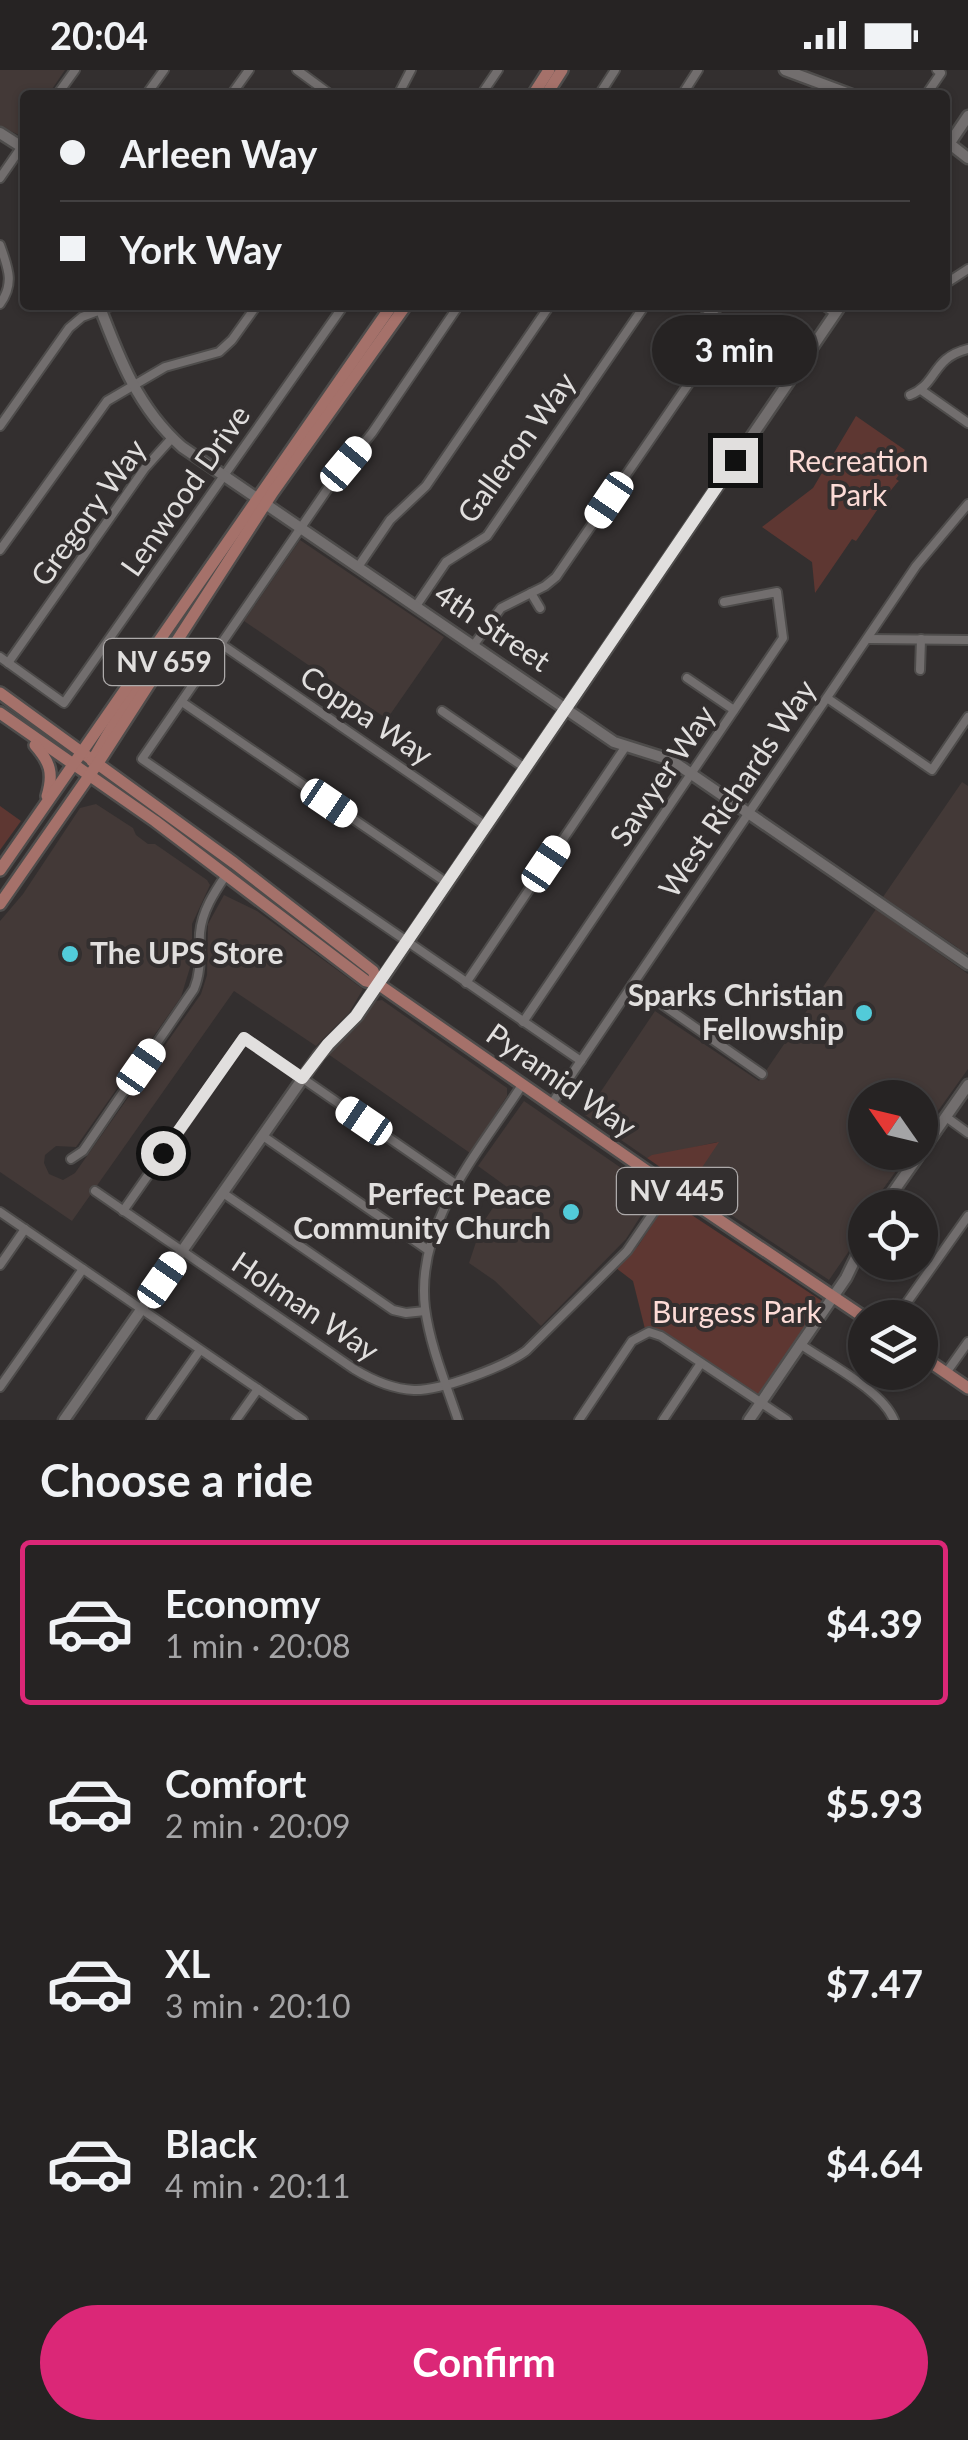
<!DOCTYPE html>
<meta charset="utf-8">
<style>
:root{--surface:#262323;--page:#2e2b2b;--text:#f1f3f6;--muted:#a4a4a6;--line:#424041;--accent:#db2777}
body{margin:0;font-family:Lato,sans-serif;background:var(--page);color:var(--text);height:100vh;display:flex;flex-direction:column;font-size:38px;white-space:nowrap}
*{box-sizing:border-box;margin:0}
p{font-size:32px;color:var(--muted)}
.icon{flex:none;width:55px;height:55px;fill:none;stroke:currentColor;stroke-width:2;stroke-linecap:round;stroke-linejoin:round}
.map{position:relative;height:1350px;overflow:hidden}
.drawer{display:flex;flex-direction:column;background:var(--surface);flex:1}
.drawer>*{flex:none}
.guide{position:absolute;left:20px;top:20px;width:930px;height:220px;border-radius:10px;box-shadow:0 2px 8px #0004,0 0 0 2px var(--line);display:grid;align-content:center;height:220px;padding:0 40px;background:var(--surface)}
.needle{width:65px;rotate:304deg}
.tools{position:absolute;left:848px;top:1010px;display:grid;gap:20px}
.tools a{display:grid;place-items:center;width:90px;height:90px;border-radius:50%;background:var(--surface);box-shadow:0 2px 8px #0004,0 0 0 2px var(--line);font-size:50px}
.end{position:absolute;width:45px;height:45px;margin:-22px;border:12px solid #e1dfde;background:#111;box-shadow:0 0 0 5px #111}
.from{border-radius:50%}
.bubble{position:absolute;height:70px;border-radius:35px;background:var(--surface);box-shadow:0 2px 8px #0004,0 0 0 2px var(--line);font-size:32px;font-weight:700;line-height:70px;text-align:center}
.car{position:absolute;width:30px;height:60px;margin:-30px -15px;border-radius:12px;box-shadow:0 0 8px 2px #0007;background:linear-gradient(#fff 24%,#345 0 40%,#fff 0 76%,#345 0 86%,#fff 0)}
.guide b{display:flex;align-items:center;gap:35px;height:95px;font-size:38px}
.guide b+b{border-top:2px solid var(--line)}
.guide i{width:25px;height:25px;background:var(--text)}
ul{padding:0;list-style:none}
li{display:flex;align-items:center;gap:30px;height:165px;margin:0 20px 15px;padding:0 20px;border:5px solid transparent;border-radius:10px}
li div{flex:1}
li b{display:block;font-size:38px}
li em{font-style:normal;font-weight:700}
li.current{border-color:var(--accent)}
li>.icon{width:90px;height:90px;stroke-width:1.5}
h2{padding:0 40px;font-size:45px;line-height:120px}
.action{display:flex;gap:20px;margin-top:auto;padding:20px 40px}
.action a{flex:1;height:115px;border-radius:60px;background:var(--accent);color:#fff;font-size:40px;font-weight:700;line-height:115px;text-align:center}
.status{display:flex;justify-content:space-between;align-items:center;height:70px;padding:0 50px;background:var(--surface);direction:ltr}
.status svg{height:28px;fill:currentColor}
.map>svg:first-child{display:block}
</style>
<div class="status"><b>20:04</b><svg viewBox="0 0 49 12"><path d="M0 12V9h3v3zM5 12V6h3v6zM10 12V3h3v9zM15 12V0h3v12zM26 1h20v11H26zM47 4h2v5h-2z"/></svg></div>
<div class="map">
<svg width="968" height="1350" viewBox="0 0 968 1350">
<rect width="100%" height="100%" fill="#332f2f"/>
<g fill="#433937">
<polygon points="0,0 65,0 48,25 25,25 25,58 19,65 0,56"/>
<polygon points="300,470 444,567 387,649 244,551"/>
<polygon points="962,712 968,716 968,882 963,885 957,877 883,827"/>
<polygon points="96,734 133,758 136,765 148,774 155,774 207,810 210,815 192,854 192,891 181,927 76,1077 56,1076 45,1085 44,1093 49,1104 63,1110 75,1103 201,924 207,905 208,854 224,825 257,841 363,919 349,943 316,976 234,921 72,1151 0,1102 0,851 23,824 80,738"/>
<polygon points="876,839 968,904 968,999 920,1066 920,1028 865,1028 865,1082 909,1083 870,1137 865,1138 849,1181 829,1210 689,1117 717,1072 647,1088 585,1045 655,941 759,1011"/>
<polygon points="382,930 507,1018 507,1026 470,1083 328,984 355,959 375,931"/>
<polygon points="524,1031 656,1122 626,1169 541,1256 495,1211 469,1193 482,1154 507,1117 478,1096"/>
</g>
<g fill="#5e3732">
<path d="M856 346 905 380 895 394 902 400 896 409 899 411C893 415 866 457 856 471L852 469 815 523 812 492 762 457 813 418Z"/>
<polygon points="0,736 21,751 0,780"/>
<polygon points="719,1072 689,1117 647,1088 652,1085"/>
<polygon points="672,1132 822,1231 759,1325 663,1263 645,1259 633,1211 616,1198 638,1176 665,1135"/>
</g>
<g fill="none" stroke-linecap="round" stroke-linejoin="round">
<defs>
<g id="street">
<polyline points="297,0 331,25"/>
<polyline points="57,25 75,0"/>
<polyline points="146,25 164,0"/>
<polyline points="231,25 249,0"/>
<polyline points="398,25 411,0"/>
<polyline points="481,25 498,0"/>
<polyline points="599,25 615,0"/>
<polyline points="682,25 698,0"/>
<polyline points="926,25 941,3 937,0"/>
<polyline points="0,108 25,72"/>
<path d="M0 175C8 198 15 213 0 234"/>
<polyline points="945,214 968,199"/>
<polyline points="459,235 372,363 333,411 142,689 581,991"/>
<polyline points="700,235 796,301"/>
<polyline points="823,235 835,243"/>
<polyline points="921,320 968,353"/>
<path d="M910 325C938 314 931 288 968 279"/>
<polyline points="0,356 69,258 82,247 114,235"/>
<polyline points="0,480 107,331 165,297 219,282 232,270 257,235"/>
<polyline points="358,497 390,450 426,416 550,235"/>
<polyline points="531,523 540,538"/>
<polyline points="416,536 446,492 487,466 645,235"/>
<polyline points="868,569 968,570"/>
<polyline points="221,574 486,756"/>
<polyline points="473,576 501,538 545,516 556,507 729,255"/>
<polyline points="0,587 64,633 344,235"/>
<polyline points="8,593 145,398 172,368"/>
<polyline points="920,600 921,569"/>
<polyline points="687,608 734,640"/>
<polyline points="827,628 932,700 968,647"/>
<polyline points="182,632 447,813"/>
<polyline points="442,641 525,698"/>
<polyline points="466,913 626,676"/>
<polyline points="633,914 762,1004"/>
<polyline points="523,952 783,568 777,522 724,532"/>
<polyline points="551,1035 916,496 968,434"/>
<polyline points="946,1047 968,1063"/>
<polyline points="263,1066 428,1180"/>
<path d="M71 1089 83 1081 194 919C202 900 199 883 200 863 202 841 214 823 226 805"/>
<path d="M95 1121 354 1299C372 1310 392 1319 414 1320 440 1321 504 1297 526 1281L627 1181 671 1117"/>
<polyline points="223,1123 393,1240 406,1243 425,1241"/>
<polyline points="123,1141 244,968 457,1115"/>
<polyline points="0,1142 303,1350"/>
<polyline points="0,1195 25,1159"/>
<polyline points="896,1248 968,1146"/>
<path d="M800 1274C827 1293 882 1320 894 1350"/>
<polyline points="946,1303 968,1272"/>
<polyline points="0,1317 83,1199"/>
<polyline points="151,1350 200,1280"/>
<polyline points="236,1350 258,1319"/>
<path d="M458 1350C446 1314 430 1276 425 1238 415 1153 479 1082 522 1015"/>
<polyline points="579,1350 632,1271 649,1262 661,1266 787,1350"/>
<polyline points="663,1350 701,1293"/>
</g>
<g id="secondary">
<polyline points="785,0 852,25"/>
<polyline points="0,63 25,79"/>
<polyline points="946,71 968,88"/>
<polyline points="945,80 968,46"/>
<path d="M99 235C119 288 138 338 182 377L614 672 671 690 968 894"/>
<polyline points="882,1138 968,1015"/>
<polyline points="64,1350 319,985 357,946 841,235"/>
<polyline points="749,1350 846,1208 865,1169"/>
</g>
<g id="primary">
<polyline points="533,25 549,0"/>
<polyline points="546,25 562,0"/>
<polyline points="0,623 234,793 373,901 378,914"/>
<polyline points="0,643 155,751 366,911 378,914 657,1108 865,1248"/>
<path d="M35 675C50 692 54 703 47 726"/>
<polyline points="92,691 146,599"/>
<polyline points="0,800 392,235"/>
<polyline points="0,834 98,693 273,422 406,235"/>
<polyline points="920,1285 968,1318"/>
</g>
</defs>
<use href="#street" stroke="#4e4c4b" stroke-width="12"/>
<use href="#secondary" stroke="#4e4c4b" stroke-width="15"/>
<use href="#primary" stroke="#4e4c4b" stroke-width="16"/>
<use href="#street" stroke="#726e6e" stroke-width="8"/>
<use href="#secondary" stroke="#726e6e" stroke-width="10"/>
<use href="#primary" stroke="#a5716a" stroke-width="11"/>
</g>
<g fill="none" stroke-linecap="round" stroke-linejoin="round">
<polyline stroke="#e1dfde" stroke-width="12" points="163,1083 244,968 302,1008 328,974 356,946 735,390"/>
</g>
<g fill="#52cbd9" stroke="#332f2f" stroke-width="4">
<circle cx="70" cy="884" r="10"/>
<circle cx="864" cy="943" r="10"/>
<circle cx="571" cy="1142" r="10"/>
</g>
<g text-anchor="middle" stroke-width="8" stroke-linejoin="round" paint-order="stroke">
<g fill="#332f2f" stroke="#adaaaa" stroke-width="2.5">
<rect x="104" y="569" width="120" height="46" rx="8"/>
<rect x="617" y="1098" width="120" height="46" rx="8"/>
</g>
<g font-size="28" font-weight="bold" fill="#e1dfde">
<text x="164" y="602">NV 659</text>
<text x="677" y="1131">NV 445</text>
</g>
<g font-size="30" fill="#e1dfde" stroke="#332f2f">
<text transform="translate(517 378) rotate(-54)" y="10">Galleron Way</text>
<text transform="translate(186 421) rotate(-55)" y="10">Lenwood Drive</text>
<text transform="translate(89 443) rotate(-54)" y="10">Gregory Way</text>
<text transform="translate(492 558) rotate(34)" y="10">4th Street</text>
<text transform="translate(366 646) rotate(34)" y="10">Coppa Way</text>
<text transform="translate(663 706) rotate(-56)" y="10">Sawyer Way</text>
<text transform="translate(738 719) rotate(-56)" y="10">West Richards Way</text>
<text transform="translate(561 1011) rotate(35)" y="10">Pyramid Way</text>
<text transform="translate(305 1237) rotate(34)" y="10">Holman Way</text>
</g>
<g font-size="30" fill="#fcdbd6" stroke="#332f2f">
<text x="858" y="402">Recreation<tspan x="858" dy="34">Park</tspan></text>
<text x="737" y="1253">Burgess Park</text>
</g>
<g font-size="30" font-weight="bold" fill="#e1dfde" stroke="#332f2f" text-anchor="end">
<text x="90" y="894" text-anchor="start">The UPS Store</text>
<text x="844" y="936">Sparks Christian<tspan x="844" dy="34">Fellowship</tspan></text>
<text x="551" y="1135">Perfect Peace<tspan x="551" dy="34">Community Church</tspan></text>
</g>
</g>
</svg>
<div class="tools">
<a><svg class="needle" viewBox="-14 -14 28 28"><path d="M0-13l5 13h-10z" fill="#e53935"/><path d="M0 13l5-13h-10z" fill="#a4a4a6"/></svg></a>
<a><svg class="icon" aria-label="locate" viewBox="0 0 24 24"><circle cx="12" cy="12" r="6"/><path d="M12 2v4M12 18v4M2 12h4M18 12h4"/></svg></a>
<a><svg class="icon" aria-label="layers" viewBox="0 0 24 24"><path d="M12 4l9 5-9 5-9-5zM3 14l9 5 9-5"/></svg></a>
</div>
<i class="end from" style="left:163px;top:1083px"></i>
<i class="end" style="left:735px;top:390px"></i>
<div class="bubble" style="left:652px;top:245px;width:165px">3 min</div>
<i class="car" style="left:346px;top:394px;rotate:40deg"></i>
<i class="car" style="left:609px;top:430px;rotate:214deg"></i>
<i class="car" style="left:329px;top:733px;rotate:124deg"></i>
<i class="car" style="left:546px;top:794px;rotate:34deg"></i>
<i class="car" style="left:141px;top:997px;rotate:35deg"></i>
<i class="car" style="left:364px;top:1051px;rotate:304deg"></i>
<i class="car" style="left:162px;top:1210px;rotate:35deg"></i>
<div class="guide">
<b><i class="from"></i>Arleen Way</b>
<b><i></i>York Way</b>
</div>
</div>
<section class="drawer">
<h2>Choose a ride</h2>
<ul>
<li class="current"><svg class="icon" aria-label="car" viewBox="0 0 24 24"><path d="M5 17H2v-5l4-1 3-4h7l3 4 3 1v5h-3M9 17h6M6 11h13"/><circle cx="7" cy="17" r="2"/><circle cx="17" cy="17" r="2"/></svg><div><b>Economy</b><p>1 min · 20:08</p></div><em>$4.39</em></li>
<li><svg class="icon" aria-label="car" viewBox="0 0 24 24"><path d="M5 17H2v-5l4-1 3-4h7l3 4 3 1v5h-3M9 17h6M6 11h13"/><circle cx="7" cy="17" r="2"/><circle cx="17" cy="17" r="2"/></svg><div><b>Comfort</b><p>2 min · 20:09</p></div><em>$5.93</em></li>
<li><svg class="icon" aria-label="car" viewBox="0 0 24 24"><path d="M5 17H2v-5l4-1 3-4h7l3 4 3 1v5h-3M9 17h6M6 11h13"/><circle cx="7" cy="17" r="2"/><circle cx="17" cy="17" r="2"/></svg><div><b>XL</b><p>3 min · 20:10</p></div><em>$7.47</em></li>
<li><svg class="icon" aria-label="car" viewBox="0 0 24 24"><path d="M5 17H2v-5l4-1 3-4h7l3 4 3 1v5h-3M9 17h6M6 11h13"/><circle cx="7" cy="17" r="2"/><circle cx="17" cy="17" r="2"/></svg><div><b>Black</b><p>4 min · 20:11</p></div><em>$4.64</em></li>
</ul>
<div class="action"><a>Confirm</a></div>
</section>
